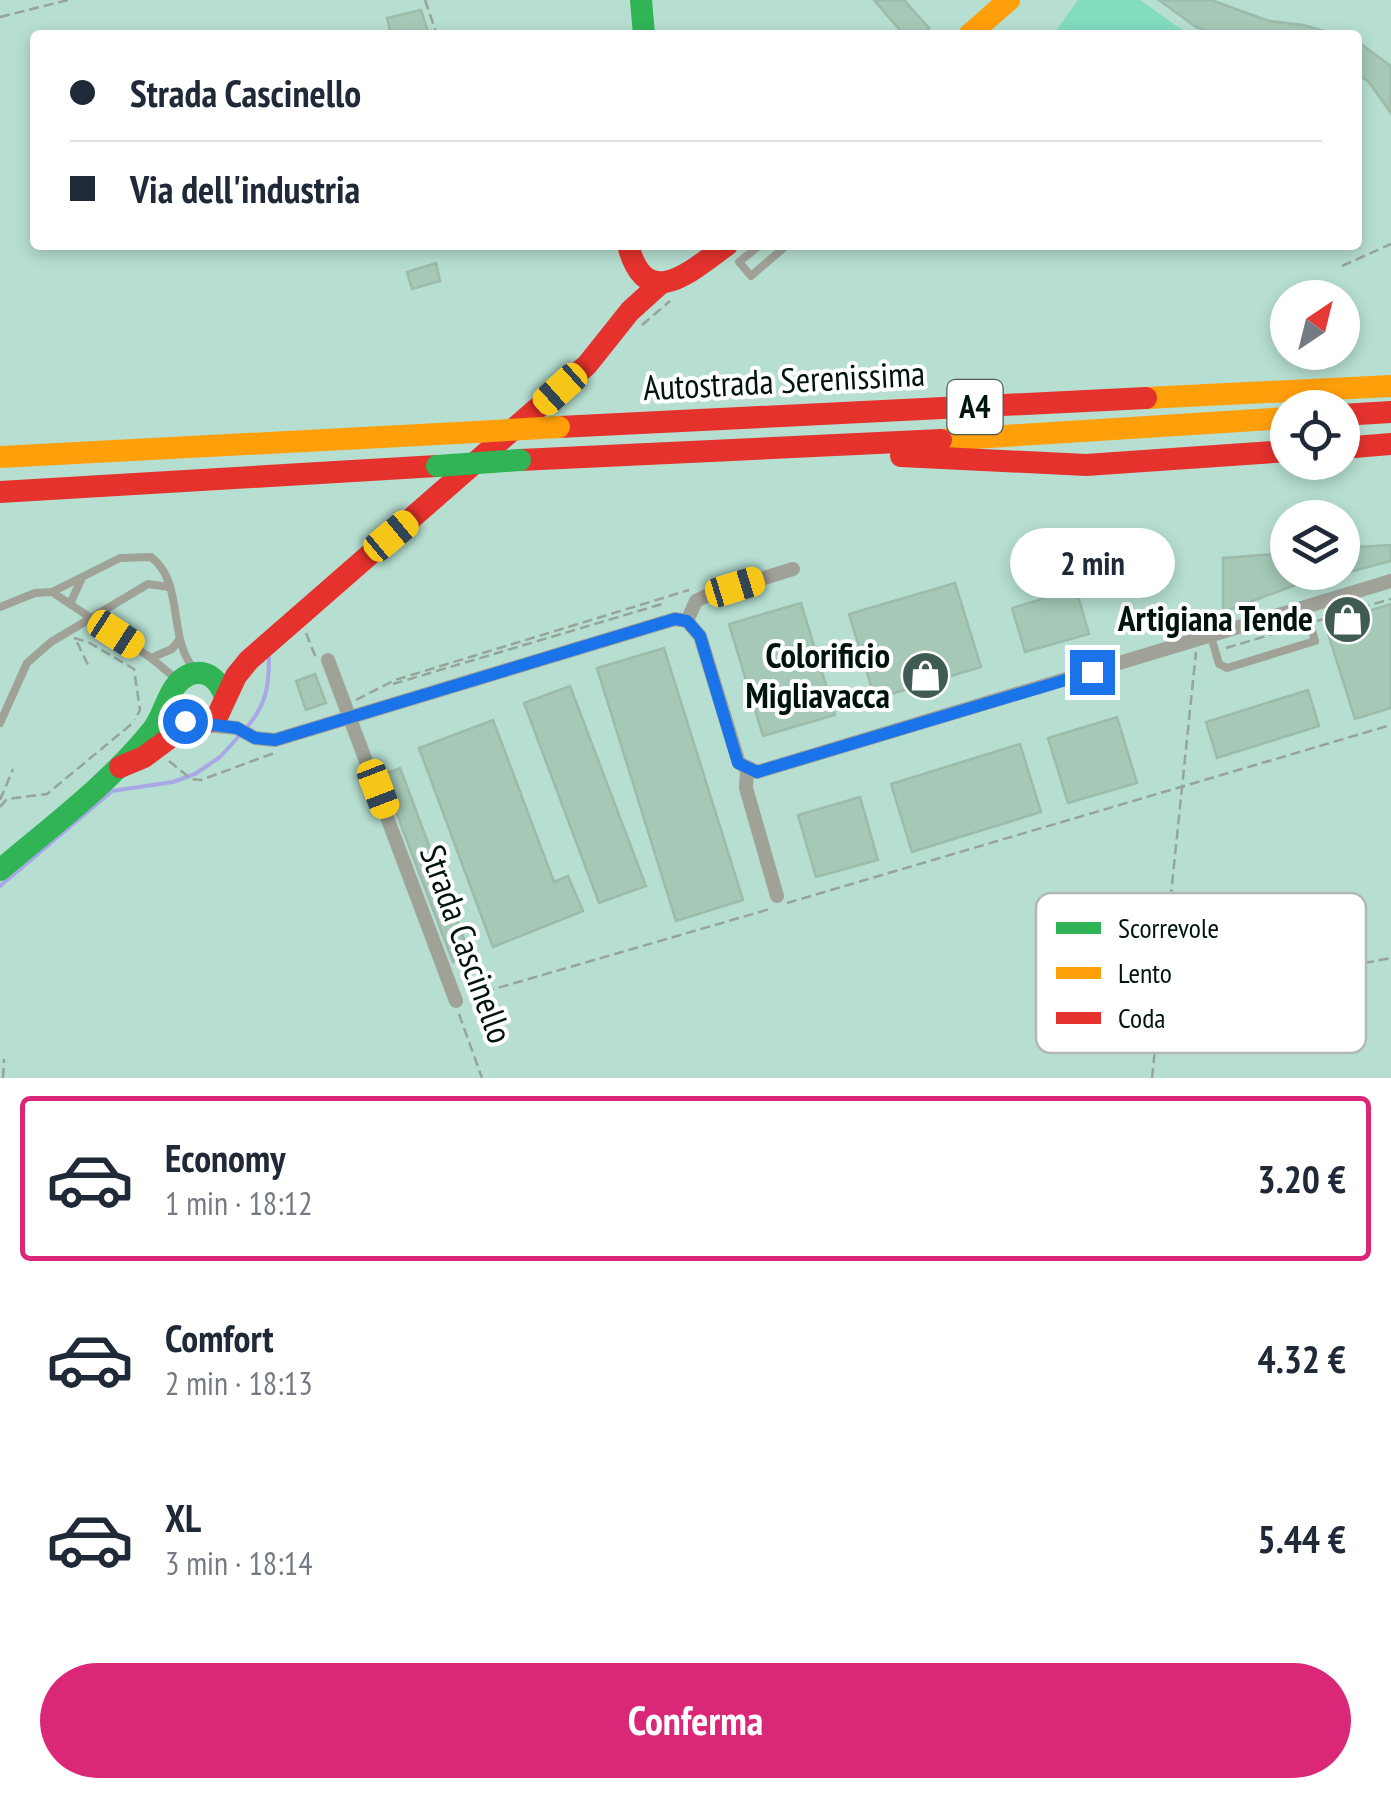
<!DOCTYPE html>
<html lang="it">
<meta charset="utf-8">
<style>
:root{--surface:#fff;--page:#f2f2f3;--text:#1f2937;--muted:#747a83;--line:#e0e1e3;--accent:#db2777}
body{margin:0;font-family:"PT Sans Narrow",sans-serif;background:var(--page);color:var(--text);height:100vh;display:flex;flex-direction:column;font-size:38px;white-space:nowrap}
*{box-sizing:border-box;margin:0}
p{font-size:32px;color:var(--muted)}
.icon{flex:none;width:55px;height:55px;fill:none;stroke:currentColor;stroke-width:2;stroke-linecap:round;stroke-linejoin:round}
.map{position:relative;height:1078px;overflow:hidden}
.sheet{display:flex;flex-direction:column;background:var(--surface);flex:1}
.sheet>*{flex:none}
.banner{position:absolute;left:30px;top:30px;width:1332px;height:220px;border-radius:10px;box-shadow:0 5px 15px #0003;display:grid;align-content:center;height:220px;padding:0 40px;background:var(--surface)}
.needle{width:65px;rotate:35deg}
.fabs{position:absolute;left:1270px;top:280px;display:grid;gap:20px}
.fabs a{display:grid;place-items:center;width:90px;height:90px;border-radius:50%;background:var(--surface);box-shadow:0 5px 15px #0003;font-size:50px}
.end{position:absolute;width:45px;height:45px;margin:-22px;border:12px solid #1a73e8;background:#fff;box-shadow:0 0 0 5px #fff}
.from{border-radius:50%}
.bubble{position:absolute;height:70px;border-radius:35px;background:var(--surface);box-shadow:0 5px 15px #0003;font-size:32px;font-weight:600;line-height:70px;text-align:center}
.car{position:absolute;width:30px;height:60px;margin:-30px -15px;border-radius:12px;box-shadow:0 0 8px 2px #0007;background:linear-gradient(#f5c518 24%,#345 0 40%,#f5c518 0 76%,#345 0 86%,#f5c518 0)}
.banner b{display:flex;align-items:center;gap:35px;height:95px;font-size:38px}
.banner b+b{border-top:2px solid var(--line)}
.banner i{width:25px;height:25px;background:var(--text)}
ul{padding:18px 0 0;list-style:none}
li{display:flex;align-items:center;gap:30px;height:165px;margin:0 20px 15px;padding:0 20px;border:5px solid transparent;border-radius:10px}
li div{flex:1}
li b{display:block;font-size:38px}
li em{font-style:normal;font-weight:600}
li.active{border-color:var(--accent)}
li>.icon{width:90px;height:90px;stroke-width:1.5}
.action{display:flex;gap:20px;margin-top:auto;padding:20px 40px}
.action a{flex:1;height:115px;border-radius:60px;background:var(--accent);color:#fff;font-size:40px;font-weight:600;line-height:115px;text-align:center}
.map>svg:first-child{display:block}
</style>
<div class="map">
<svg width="1391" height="1078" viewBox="0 0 1391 1078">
<rect width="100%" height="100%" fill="#b6dfd1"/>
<polygon fill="#83dbc0" points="1078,0 1140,0 1189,35 1053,35"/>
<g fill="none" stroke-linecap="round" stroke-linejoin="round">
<g stroke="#a7a8e5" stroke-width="4">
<path d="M247 727C266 705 269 687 269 658"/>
<polyline points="0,886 112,791 173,782 195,774 220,757 241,734"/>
</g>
</g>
<g fill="#a5c9b6" stroke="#9dbaab" stroke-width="2.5">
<polygon points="874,0 904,0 929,28 920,35 904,35"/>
<polygon points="1159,0 1211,0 1269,21 1303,25 1328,32 1327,35 1216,35 1196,27"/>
<polygon points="421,10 429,35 391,35 387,18"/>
<polygon points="1358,42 1391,66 1391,113 1368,81 1358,75"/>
<polygon points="436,263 440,281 412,289 407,272"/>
<polygon points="1391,545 1391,561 1342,574 1342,548"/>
<polygon points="1288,553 1288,572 1330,572 1331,576 1301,583 1223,612 1223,558"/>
<polygon points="955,583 981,667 875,699 849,614"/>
<polygon points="1076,589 1089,634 1025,652 1012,608"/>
<polygon points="801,603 835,715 763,736 729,624"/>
<polygon points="1391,604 1391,708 1355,719 1325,624"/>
<polygon points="664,648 743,900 676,921 597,668"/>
<polygon points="315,674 326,703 306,710 296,681"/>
<polygon points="570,686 646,886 599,903 524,703"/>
<polygon points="1308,690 1319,726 1217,758 1206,722"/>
<polygon points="1117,717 1137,783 1068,803 1048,738"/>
<polygon points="493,720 554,882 568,876 583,911 493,947 419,748"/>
<polygon points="1020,744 1041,812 912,852 891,784"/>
<polygon points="400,768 470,955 453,962 382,775"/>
<polygon points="860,797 878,860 816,877 798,815"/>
</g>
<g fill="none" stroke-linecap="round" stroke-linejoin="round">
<g stroke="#96a49a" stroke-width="2.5" stroke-dasharray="10 5" stroke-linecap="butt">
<polyline points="425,0 437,35"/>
<polyline points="0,17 68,0"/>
<polyline points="1342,266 1391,244"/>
<polyline points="642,325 670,301"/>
<polyline points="1317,621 1391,599"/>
<polyline points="306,633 316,658"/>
<polyline points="74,638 88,642 134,669 140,710 135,720"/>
<polyline points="77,642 88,665"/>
<polyline points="1226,648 1300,626"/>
<polyline points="393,684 662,604"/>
<polyline points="356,700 395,680 689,590"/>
<polyline points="169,761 191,779 201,780 274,753"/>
<polyline points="0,800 13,769"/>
<polyline points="0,807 7,799 47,794 134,722"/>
<polyline points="787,903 1391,725"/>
<polyline points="1364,963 1391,958"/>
<polyline points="470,996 770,909"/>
<polyline points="459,1014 482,1078"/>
<polyline points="3,1078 4,1059"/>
<polyline points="1152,1078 1196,652"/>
</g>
<g stroke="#a0a298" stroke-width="8">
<polyline points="760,245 739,262 751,276 787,245"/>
<polyline points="52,592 151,658 175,678"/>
<polyline points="70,604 81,580"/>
<path d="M0 607 35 593 52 592 120 558 151 557C185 583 167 637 194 669"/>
<polyline points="1211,636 1219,664 1227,668 1315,641 1305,607"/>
<polyline points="151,658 172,649 179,640"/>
<polyline points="0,723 27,663 51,642 148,584 169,587"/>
</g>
<g stroke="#a0a298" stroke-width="14">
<polyline points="687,621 696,601 706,596 793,569"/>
<polyline points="328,660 456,1001"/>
<polyline points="205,725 237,728 255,738 275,740 675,619 687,621 700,636 739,763 757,772 1391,581"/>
<polyline points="747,769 746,788 777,896"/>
</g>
<g stroke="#30b455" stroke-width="22">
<polyline points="641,0 644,35"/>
<path d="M0 870C52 826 110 783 153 729 166 713 168 682 191 674 209 669 220 682 225 697"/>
</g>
<g stroke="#ff9f0a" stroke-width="22">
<polyline points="969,35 1009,0"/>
<polyline points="1146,398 1391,386"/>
<polyline points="941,440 1288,418"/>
<polyline points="0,457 476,432"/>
</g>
<g stroke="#e5322d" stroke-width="22">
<path d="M628 245C646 314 691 271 727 245"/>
<polyline points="1342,415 1391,412"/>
<polyline points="559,427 1146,398"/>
<polyline points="1342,448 1391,444"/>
<polyline points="901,456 1086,465 1288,451"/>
<polyline points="520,460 941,440"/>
<polyline points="0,492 437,466"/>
<polyline points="120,767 144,757 175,734 216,719 236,676 249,660 587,365 630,311 661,283"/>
</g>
<polyline stroke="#30b455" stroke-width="22" points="437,466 520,460"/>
<polyline stroke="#ff9f0a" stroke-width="22" points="476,432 559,427"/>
</g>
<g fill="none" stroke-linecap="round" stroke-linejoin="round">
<polyline stroke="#1a73e8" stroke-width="12" points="185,721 237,728 255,738 275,740 675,619 687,621 700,636 738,763 757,772 1092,672"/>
</g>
<defs>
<symbol id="shop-disc" viewBox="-11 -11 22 22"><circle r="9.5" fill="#405b52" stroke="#fff"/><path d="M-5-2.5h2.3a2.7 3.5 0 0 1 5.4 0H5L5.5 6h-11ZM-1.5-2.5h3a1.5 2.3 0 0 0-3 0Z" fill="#fff"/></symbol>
</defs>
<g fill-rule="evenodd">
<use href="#shop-disc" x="1320" y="592" width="55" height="55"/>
<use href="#shop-disc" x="898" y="648" width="55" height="55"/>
</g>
<g text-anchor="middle" stroke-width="8" stroke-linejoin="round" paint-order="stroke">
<rect fill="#fff" stroke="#4c5a56" stroke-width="2.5" x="947.5" y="380" width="55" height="54" rx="8"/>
<g font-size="32" font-weight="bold" fill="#00140e">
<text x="975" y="418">A4</text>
</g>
<g font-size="35" fill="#00140e" stroke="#fff">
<text transform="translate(784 381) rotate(-3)" y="12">Autostrada Serenissima</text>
<text transform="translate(466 944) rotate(70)" y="12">Strada Cascinello</text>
</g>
<g font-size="35" font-weight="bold" fill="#00140e" stroke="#fff" text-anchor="end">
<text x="1313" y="631">Artigiana Tende</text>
<text x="890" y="668">Colorificio<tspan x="890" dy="40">Migliavacca</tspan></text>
</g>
</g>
<rect x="1036" y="893" width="330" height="160" rx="15" fill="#fff" stroke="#b2b8b7" stroke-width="2.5"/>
<rect x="1056" y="922" width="45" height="12" fill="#30b455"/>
<rect x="1056" y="967" width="45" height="12" fill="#ff9f0a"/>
<rect x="1056" y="1012" width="45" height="12" fill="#e5322d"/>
<g font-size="28" fill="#00140e">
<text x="1118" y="938">Scorrevole</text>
<text x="1118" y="983">Lento</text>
<text x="1118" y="1028">Coda</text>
</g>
</svg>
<div class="fabs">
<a><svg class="needle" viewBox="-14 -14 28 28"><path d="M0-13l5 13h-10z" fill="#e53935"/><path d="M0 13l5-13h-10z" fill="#747a83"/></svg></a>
<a><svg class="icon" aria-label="locate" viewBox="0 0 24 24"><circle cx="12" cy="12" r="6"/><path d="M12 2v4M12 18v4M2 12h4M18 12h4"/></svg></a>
<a><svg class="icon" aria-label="layers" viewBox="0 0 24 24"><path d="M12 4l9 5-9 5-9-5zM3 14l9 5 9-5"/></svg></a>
</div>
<i class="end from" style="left:185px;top:721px"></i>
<i class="end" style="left:1092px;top:672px"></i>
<div class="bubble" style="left:1010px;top:528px;width:165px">2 min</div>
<i class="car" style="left:560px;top:389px;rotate:228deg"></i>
<i class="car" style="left:391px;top:536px;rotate:50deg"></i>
<i class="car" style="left:735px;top:587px;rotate:73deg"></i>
<i class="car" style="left:116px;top:634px;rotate:123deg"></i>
<i class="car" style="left:378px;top:789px;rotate:159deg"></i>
<div class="banner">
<b><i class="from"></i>Strada Cascinello</b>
<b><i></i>Via dell'industria</b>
</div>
</div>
<section class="sheet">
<ul>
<li class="active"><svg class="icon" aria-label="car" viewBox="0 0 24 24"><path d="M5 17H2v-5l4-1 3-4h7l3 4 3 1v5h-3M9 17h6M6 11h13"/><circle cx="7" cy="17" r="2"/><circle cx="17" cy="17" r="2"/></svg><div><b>Economy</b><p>1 min · 18:12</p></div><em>3.20 €</em></li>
<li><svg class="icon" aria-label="car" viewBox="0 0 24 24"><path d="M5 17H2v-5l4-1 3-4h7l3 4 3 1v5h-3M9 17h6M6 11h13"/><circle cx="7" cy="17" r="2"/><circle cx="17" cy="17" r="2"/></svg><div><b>Comfort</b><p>2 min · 18:13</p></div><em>4.32 €</em></li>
<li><svg class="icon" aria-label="car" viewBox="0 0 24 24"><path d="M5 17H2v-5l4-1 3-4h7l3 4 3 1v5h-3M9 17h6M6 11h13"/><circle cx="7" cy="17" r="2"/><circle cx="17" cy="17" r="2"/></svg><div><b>XL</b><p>3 min · 18:14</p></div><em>5.44 €</em></li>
</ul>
<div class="action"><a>Conferma</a></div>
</section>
